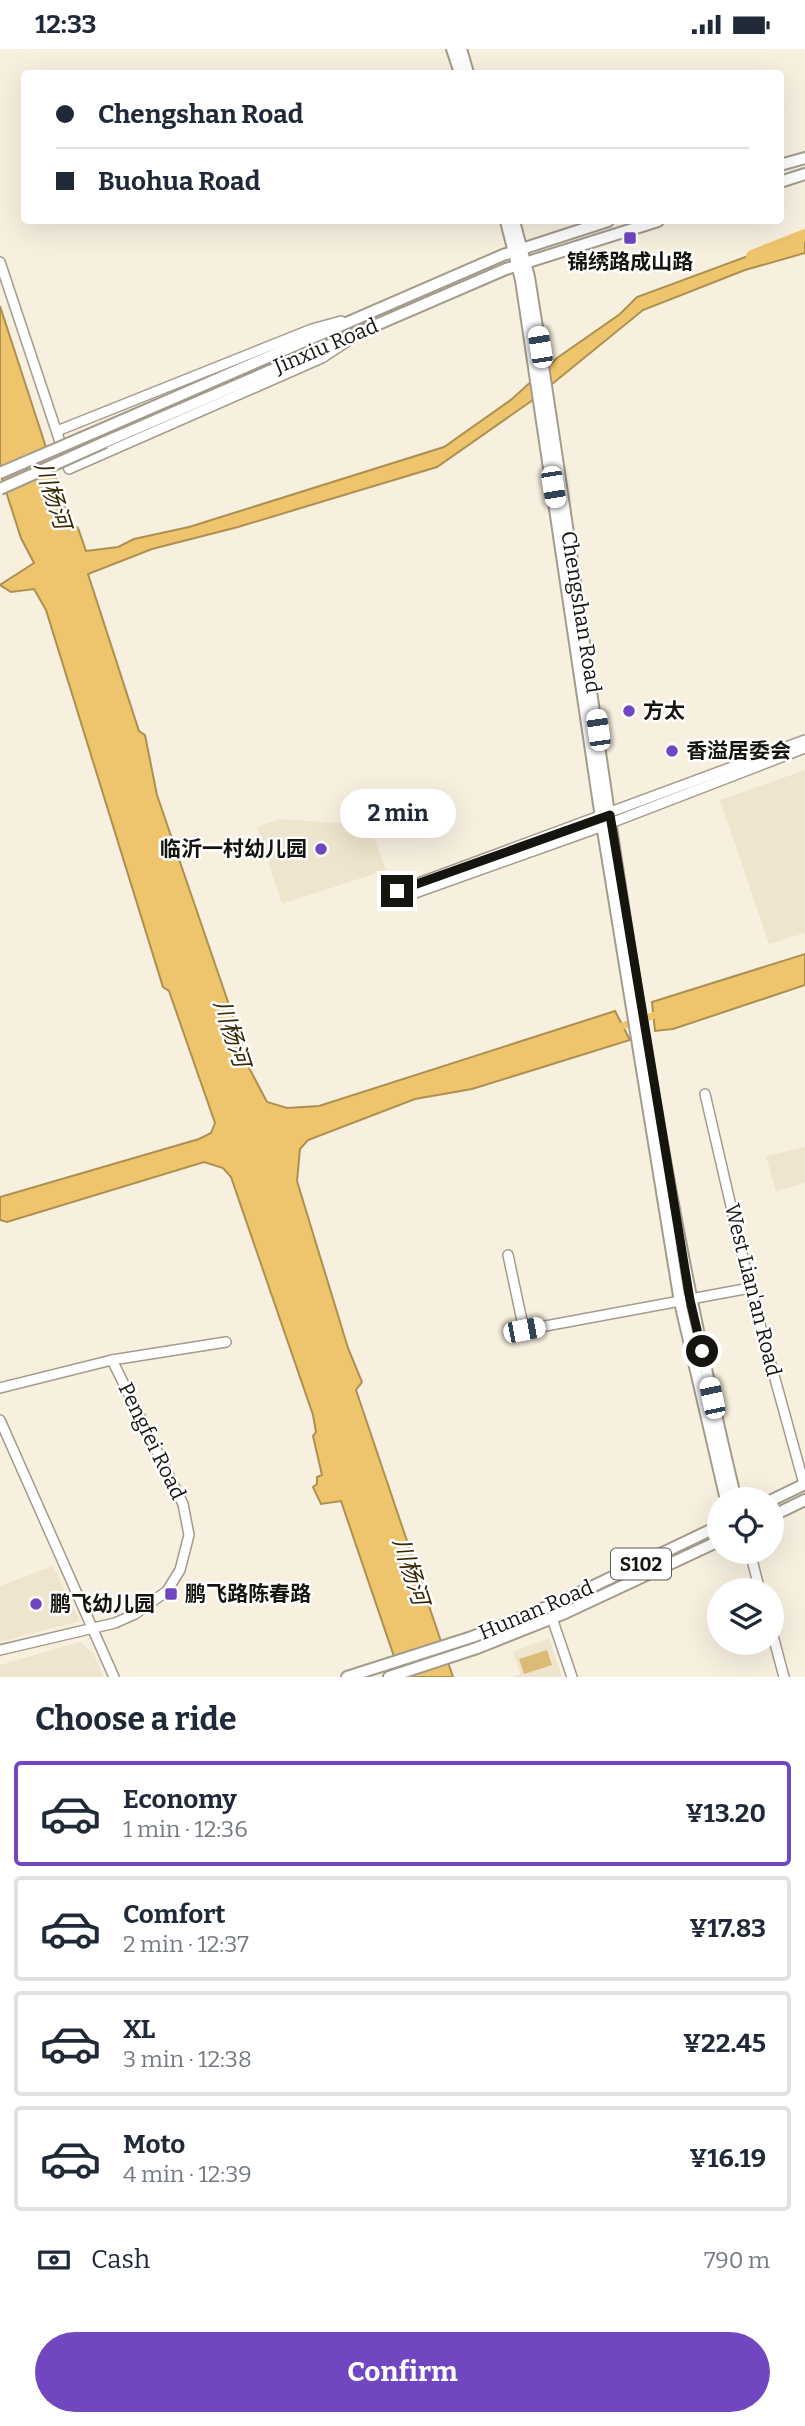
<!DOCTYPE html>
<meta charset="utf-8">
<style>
:root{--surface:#fff;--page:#f2f2f3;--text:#1f2937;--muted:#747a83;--line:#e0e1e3;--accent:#7047c0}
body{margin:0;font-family:Bitter,"Noto Sans SC",serif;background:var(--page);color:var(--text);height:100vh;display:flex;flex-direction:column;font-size:26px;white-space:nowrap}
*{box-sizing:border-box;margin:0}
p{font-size:23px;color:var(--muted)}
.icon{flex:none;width:38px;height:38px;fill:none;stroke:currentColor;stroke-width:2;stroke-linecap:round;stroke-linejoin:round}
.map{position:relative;height:1628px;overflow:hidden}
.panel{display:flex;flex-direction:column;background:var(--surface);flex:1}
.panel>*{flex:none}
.top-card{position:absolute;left:21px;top:21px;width:763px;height:154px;border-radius:7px;box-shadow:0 7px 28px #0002;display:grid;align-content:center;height:154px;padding:0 35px;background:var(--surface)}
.fabs{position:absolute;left:707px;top:1438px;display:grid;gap:14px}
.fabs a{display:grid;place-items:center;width:77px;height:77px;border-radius:50%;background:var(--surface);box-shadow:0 7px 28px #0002;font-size:35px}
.end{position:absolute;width:32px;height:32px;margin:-16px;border:9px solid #16140e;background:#fff;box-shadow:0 0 0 4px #fff}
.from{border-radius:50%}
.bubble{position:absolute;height:49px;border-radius:24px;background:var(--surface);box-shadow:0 7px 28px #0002;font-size:23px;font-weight:700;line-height:49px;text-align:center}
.car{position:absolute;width:21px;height:42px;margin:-21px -10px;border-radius:9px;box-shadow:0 0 5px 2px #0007;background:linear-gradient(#fff 24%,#345 0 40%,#fff 0 76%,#345 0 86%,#fff 0)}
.top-card b{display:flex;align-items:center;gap:24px;height:66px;font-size:26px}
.top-card b+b{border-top:2px solid var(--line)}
.top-card i{width:18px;height:18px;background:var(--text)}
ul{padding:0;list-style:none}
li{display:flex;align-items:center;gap:21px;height:105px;margin:0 14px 10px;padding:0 21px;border:4px solid var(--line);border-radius:7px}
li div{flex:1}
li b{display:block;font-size:26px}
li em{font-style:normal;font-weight:700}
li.active{border-color:var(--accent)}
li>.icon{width:63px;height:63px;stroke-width:1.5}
h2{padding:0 35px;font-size:32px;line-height:84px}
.pay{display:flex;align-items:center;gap:18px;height:77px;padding:0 35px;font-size:26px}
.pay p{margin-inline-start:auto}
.action{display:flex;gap:14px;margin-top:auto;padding:14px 35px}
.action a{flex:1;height:80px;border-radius:42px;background:var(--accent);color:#fff;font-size:28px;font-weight:700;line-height:80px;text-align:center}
.status{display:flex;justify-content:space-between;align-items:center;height:49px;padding:0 35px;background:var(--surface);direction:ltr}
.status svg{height:19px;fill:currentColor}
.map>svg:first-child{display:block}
</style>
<div class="status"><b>12:33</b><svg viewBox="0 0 49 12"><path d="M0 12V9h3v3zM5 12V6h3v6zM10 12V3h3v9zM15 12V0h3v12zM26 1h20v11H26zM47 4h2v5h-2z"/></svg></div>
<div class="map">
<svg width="805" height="1628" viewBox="0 0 805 1628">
<rect width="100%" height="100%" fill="#f8f0df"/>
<g fill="#efe4cd">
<polygon points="805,721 805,884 769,895 720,751"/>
<polygon points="280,770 369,776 386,821 282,855 257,778"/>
<polygon points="805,1098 805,1134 776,1142 766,1107"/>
<polygon points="53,1517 80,1572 0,1593 0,1537"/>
<polygon points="549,1589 562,1628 512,1628 520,1625 513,1603"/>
<polygon points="80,1593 93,1604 104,1628 0,1628 0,1616"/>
</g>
<polygon fill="#dcbb77" points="547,1601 552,1616 524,1625 519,1610"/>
<g fill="#eec56d" stroke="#ad9050" stroke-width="2">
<polygon points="805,186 805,204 745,221 643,261 530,353 437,418 238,478 152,500 88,525 139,682 145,686 157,746 238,982 246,1013 267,1053 287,1059 319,1057 615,962 630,991 472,1040 415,1050 308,1091 300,1100 297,1132 348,1299 362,1333 356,1341 453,1628 401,1628 341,1452 321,1455 313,1438 317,1435 317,1428 322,1426 313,1387 316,1383 313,1366 231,1128 223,1119 204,1113 7,1173 0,1171 0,1148 199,1090 211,1084 215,1074 169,942 163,938 46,561 34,540 11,543 0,536 34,514 21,489 0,424 0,257 71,475 78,479 86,502 118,498 134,490 189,478 444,398 512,350 557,309 620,265 637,248"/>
<polygon points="805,905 805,936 673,980 655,982 652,953"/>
</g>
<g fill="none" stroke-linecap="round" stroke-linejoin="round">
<polyline stroke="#eec56d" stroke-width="7" points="616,979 661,964"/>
<polyline stroke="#eec56d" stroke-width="12" points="752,207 805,186"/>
<defs>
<g id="minor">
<polyline points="0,213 69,420 322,309 348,292"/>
<polyline points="57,382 312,280 341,272"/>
<polyline points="397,842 805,691"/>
<polyline points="399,843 415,844 603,777 805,699"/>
<polyline points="705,1045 750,1239 804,1435"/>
<polyline points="508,1206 524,1281 750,1239"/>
<polyline points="0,1339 112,1311 226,1293"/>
<polyline points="0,1371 114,1628"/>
<polyline points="750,1503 760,1542"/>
<polyline points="552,1569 572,1628"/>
<polyline points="772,1583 784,1628"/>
<polyline points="0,1601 115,1574 135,1565 167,1542 180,1521 189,1486 183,1455 112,1311"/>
</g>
<g id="major">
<polyline points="452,0 460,24"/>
<polyline points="461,0 468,24"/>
<polyline points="780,116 805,109"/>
<polyline points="780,133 805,125"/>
<polyline points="506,172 521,231 601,769 680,1253 726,1451"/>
<path d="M514 172 529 228C595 636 638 1049 736 1451"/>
<polyline points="100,381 503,206 608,172"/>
<polyline points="105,393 506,220 658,172"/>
<polyline points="772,1451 805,1435"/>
<polyline points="772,1467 805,1451"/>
<polyline points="347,1628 472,1588 562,1552 719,1477"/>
<polyline points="389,1628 477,1599 565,1564 719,1492"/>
</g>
</defs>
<use href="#minor" stroke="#a39b8c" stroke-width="12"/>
<use href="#major" stroke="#a39b8c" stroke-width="14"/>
<use href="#minor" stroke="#fff" stroke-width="9"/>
<use href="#major" stroke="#fff" stroke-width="10"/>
<defs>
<g id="major-bridge">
<polyline points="0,424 100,381"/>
<polyline points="0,440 105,393"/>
</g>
</defs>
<use href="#major-bridge" stroke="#a39b8c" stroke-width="14" stroke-linecap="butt"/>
<use href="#major-bridge" stroke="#fff" stroke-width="10"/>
</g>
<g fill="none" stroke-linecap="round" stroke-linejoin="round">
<polyline stroke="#16140e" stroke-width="9" points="397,842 610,766 690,1251 702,1302"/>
</g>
<g fill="#7047c0" stroke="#fefefe" stroke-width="2.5">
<rect x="623" y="182" width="14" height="14" rx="3.5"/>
<circle cx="629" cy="662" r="7"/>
<circle cx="672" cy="702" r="7"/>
<circle cx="321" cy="800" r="7"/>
<rect x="164" y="1538" width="14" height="14" rx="3.5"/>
<circle cx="36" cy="1555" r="7"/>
</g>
<g text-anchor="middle" stroke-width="5" stroke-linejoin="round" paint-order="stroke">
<rect fill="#fefefe" stroke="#5c5a56" stroke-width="2" x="611" y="1499.5" width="60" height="31" rx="5"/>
<g font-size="19" font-weight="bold" fill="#16140e">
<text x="641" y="1522">S102</text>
</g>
<g font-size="21" font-weight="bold" fill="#16140e" stroke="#fefefe" text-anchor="start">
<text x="630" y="220" text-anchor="middle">锦绣路成山路</text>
<text x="643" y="669">方太</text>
<text x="686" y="709">香溢居委会</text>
<text x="307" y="807" text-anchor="end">临沂一村幼儿园</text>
<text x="185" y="1552">鹏飞路陈春路</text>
<text x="50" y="1562">鹏飞幼儿园</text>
</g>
<g font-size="21" fill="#16140e" stroke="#fefefe">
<text transform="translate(326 297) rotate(-23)" y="7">Jinxiu Road</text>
<text transform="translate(581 563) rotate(81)" y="7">Chengshan Road</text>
<text transform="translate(753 1241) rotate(76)" y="7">West Lian'an Road</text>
<text transform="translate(152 1392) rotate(64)" y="7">Pengfei Road</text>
<text transform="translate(536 1561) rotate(-23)" y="7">Hunan Road</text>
</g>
<g font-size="23" font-style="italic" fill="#372700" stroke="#fefefe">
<text transform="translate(53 446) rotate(72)" y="8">川杨河</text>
<text transform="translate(232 984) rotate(72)" y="8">川杨河</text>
<text transform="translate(411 1522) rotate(72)" y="8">川杨河</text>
</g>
</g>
</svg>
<div class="fabs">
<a><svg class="icon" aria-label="locate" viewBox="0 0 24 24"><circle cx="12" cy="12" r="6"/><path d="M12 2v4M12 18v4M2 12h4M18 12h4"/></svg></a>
<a><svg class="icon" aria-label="layers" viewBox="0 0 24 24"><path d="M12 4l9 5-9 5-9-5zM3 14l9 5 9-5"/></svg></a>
</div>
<i class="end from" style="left:702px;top:1302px"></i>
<i class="end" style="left:397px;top:842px"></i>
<div class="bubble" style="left:340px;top:740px;width:116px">2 min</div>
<i class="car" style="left:540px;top:298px;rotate:351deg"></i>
<i class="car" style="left:553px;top:438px;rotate:171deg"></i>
<i class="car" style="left:598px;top:681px;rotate:352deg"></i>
<i class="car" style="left:524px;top:1281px;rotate:79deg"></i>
<i class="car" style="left:712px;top:1349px;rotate:348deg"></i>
<div class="top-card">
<b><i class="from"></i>Chengshan Road</b>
<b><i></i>Buohua Road</b>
</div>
</div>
<section class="panel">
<h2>Choose a ride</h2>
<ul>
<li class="active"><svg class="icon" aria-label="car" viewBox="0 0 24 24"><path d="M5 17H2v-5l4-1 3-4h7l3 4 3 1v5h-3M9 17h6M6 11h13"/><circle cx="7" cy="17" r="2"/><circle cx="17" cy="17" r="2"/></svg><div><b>Economy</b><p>1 min · 12:36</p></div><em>¥13.20</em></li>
<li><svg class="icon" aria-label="car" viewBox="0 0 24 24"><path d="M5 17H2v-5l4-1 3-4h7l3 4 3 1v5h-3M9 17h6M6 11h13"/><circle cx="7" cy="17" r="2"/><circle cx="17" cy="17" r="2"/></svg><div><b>Comfort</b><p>2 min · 12:37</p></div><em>¥17.83</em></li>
<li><svg class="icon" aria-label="car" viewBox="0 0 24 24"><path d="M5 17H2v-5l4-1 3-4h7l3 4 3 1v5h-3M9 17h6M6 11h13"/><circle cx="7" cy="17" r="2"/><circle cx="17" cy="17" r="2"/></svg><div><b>XL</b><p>3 min · 12:38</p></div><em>¥22.45</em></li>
<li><svg class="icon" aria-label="car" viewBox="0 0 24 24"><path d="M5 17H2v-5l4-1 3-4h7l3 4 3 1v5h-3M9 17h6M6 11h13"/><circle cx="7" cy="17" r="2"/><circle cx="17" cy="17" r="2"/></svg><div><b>Moto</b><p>4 min · 12:39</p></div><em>¥16.19</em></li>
</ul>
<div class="pay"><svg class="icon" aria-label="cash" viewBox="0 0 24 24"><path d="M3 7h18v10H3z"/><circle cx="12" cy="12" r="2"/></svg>Cash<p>790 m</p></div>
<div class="action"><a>Confirm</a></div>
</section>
